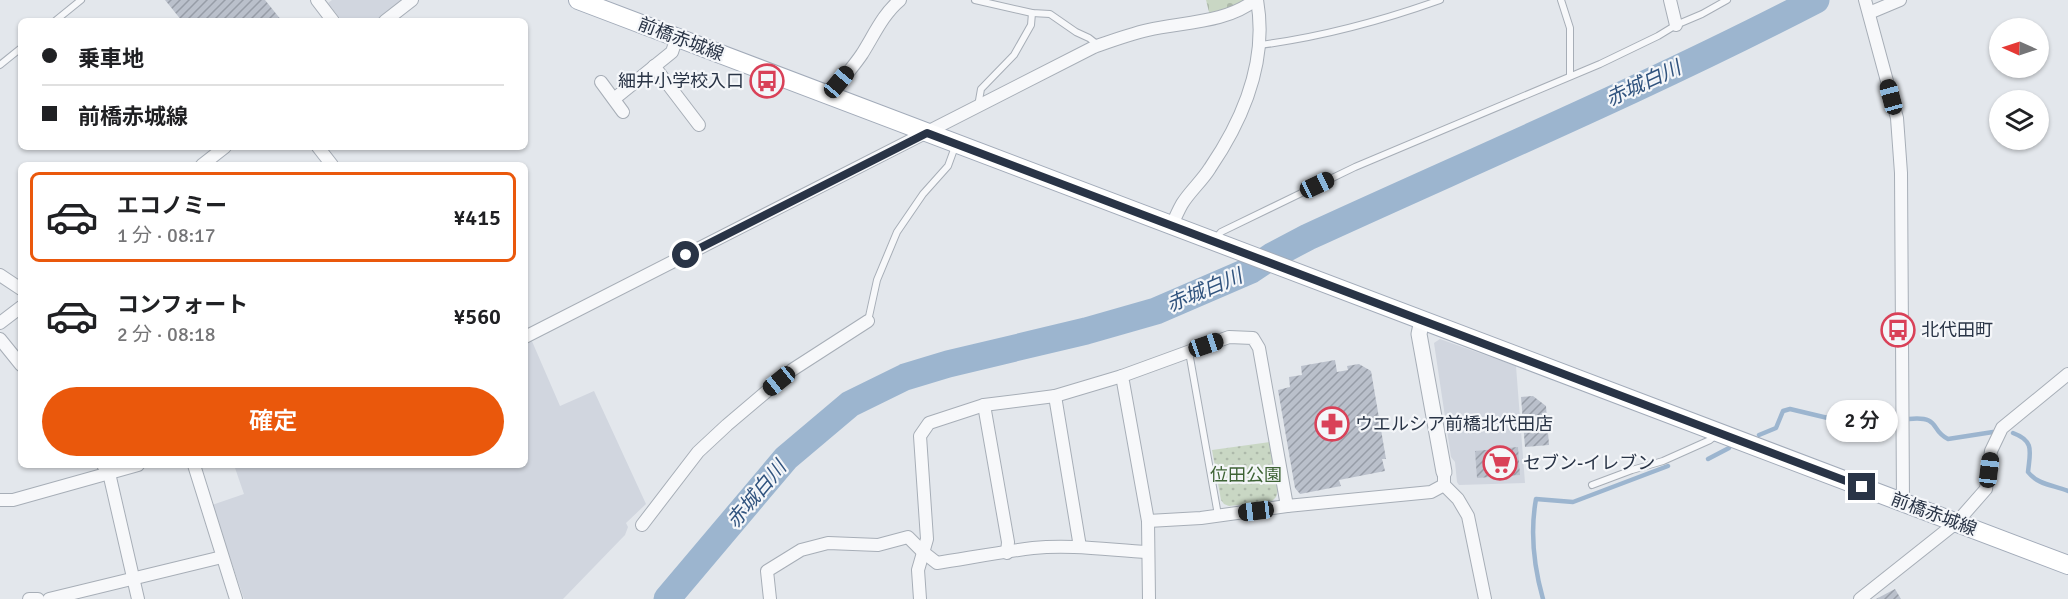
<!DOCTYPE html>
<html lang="ja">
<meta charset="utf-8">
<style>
:root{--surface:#fff;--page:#f6f6f6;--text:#202124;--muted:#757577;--line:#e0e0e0;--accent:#ea580c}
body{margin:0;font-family:Signika,"Noto Sans JP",sans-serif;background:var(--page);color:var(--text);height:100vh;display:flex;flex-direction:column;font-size:22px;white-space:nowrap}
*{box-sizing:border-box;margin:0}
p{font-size:20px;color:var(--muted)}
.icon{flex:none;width:33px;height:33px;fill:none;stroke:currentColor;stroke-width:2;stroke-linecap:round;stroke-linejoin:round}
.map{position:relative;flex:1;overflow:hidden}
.sheet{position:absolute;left:18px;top:162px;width:510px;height:306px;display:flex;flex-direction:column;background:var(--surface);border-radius:9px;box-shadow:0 2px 4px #0004}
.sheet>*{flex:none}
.hud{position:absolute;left:18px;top:18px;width:510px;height:132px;border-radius:9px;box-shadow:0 2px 4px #0004;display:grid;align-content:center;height:132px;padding:0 24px;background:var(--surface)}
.needle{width:39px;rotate:273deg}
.tools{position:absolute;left:1989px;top:18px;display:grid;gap:12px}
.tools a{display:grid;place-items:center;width:60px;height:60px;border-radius:50%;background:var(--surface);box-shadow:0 2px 4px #0004;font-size:30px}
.end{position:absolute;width:27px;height:27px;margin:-14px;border:8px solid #293446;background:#fff;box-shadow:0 0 0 3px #fff}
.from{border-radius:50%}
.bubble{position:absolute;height:42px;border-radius:21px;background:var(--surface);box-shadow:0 2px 4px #0004;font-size:20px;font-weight:600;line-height:42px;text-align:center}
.car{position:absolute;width:18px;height:36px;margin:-18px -9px;border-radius:8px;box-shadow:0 0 4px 2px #0007;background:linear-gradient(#222 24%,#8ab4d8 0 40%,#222 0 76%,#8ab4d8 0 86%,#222 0)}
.hud b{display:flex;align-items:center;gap:21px;height:57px;font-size:22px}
.hud b+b{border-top:2px solid var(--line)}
.hud i{width:15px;height:15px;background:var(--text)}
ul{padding:10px 0 0;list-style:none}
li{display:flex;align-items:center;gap:18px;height:90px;margin:0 12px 9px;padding:0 12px;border:3px solid transparent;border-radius:9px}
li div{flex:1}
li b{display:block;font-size:22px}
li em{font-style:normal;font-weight:600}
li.selected{border-color:var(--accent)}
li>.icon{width:54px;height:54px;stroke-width:1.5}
.action{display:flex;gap:12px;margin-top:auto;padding:12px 24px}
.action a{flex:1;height:69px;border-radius:36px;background:var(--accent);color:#fff;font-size:24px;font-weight:600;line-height:69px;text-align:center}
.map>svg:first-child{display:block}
</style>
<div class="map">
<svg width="2068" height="599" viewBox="0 0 2068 599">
<defs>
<pattern id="grass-dots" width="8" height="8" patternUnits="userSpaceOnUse" patternTransform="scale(1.5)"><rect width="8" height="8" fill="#c9d7c4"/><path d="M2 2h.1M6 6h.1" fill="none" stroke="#adb9aa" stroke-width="1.8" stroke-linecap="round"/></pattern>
<pattern id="cemetery-stones" width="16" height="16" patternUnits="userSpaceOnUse" patternTransform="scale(1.5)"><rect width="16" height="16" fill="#c9d7c4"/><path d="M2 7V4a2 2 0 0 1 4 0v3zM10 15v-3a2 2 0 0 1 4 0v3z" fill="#adb9aa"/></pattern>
<pattern id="building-hatch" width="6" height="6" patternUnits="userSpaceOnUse" patternTransform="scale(1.5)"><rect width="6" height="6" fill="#bac0cb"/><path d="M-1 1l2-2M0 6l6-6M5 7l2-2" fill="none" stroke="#979da7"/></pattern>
</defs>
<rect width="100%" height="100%" fill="#e3e7ec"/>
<g fill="#d1d6df">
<polygon points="332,0 407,0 380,21 342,21 328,3"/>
<polygon points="531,339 560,406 594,391 646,504 626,523 628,527 625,535 563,599 244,599 212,505 244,494 234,465 525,465 525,342"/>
<polygon points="1440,339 1516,366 1525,483 1459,485 1457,482 1455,462 1451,457 1434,343"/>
</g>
<polygon fill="url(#grass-dots)" points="1270,442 1278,491 1276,497 1272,501 1229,506 1224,504 1221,500 1212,450"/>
<polygon fill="url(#cemetery-stones)" points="1206,0 1247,0 1210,16"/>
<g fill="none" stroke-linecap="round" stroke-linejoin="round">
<g stroke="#9cb5cf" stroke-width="4.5">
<path d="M1909 419C1942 416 1929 430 1948 439L1993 432"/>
<path d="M2013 433C2035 441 2030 452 2028 472 2038 485 2054 485 2068 491"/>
<polyline points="1759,435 1776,428 1783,411 1790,409 1832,419 1895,419"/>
<polyline points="1708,459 1729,448"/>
<path d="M1543 599C1534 567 1530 532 1536 499L1573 502 1668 466"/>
</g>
<path stroke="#9cb5cf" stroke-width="27" d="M667 599 786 458 850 404 905 377 948 364 1086 331 1156 311 1251 270 1272 256 1308 237C1478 159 1650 86 1816 0"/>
</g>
<g fill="url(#building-hatch)">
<polygon points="165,0 265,0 282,21 182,21"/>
<polygon points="1335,360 1337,372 1348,370 1347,366 1359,364 1371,371 1386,459 1382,459 1385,471 1339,480 1341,486 1300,494 1295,488 1278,390 1290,387 1289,377 1302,375 1301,366"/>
<polygon points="1533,396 1546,406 1549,445 1525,447 1521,397"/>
<polygon points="1518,447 1520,475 1477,478 1475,451"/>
<polygon points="1895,589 1901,599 1876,599"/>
</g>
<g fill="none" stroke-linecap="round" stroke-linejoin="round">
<defs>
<g id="service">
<polyline points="975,0 1032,13 1050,14 1076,32 1089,38 1098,45"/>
<polyline points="1561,0 1570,28 1570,76"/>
<polyline points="55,21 81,0"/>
<path d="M1260 45C1322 37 1381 21 1440 0"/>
<polyline points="0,65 21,48"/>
<polyline points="978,106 981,89 1014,55 1031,25 1032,13"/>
<polyline points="1216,238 1221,232 1355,167 1600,64 1658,36 1676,25 1702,14 1727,0"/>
<polyline points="868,321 877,280 897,232 923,194 948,166 956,144"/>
<polyline points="1189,352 1218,515"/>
<polyline points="1592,485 1632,470 1663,461 1710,440 1716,435"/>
</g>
<g id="minor">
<polyline points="317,0 333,21"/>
<polyline points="1670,0 1676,25"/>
<polyline points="1865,0 1897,118 1901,173 1903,502"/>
<polyline points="1869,13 1900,0"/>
<polyline points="385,21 412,0"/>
<polyline points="654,66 699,125"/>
<polyline points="601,82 623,112"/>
<path d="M832 97C840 80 852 69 862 54 874 35 883 14 900 0"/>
<polyline points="614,99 672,52 677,37"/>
<polyline points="318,147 332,165"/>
<polyline points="202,165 225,147"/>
<path d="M1172 225C1175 218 1178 211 1182 204 1190 191 1202 181 1210 168 1244 118 1268 61 1257 0"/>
<polyline points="0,275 21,289"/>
<polyline points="0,323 21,307"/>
<path d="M525 337 1094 47C1111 41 1130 34 1148 30 1183 22 1226 23 1255 0"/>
<polyline points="0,339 21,365"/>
<polyline points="1055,396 1080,547"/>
<polyline points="984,405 1008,542 1007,553"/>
<polyline points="103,465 109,473 138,599"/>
<polyline points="194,465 236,599"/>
<polyline points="1444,485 1458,499 1468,516 1485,599"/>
<polyline points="0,500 13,500 138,465"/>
<polyline points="1148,521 1201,518 1287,506 1431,492 1444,485 1444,472"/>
<polyline points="642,525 698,452 727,425 792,370 868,321"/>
<polyline points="29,599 38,599"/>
<polyline points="49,599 222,557"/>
<path d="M770 599 767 571 801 550 828 543 878 545 908 537 923 552 937 563C969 558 1001 552 1033 548 1071 544 1110 550 1148 552"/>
<polyline points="920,599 918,570 927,539 920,436 929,423 984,405 1055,396 1122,376"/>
<polyline points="1149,599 1148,521 1122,376 1229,337 1253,338 1259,348 1287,506"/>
<polyline points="1860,599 1957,522 1986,489 1991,451 2002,428 2068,374"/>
</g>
<polyline id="tertiary" points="1422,320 1419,334 1444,472"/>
<polyline id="primary" points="578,0 2068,565"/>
</defs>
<use href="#service" stroke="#a7aeb7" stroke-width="8"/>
<use href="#minor" stroke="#a7aeb7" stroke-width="14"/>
<use href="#tertiary" stroke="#a7aeb7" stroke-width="17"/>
<use href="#primary" stroke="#a2abb9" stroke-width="20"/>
<use href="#service" stroke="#f7f8fa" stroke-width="6"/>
<use href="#minor" stroke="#f7f8fa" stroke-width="12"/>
<use href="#tertiary" stroke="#f7f8fa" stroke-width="15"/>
<use href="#primary" stroke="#fff" stroke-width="18"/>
</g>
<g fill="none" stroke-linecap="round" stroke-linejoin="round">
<polyline stroke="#293446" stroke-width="8" points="686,255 927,133 1862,487"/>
</g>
<defs>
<symbol id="bus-ring" viewBox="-11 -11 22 22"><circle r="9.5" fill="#f4f6f9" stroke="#d94158" stroke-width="1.5"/><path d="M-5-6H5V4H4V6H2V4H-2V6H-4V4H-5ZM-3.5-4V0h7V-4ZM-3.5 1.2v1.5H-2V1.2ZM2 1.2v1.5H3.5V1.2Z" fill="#d94158"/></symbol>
<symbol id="pharmacy-ring" viewBox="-11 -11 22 22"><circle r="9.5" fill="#f4f6f9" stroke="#d94158" stroke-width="1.5"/><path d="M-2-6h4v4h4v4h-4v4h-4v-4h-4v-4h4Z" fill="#d94158"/></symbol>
<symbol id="supermarket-ring" viewBox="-11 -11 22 22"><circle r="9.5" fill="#f4f6f9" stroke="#d94158" stroke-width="1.5"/><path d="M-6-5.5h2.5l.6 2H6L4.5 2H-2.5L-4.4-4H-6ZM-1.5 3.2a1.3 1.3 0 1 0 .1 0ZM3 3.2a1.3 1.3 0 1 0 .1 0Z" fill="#d94158"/></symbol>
</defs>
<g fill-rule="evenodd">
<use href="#bus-ring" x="748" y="62" width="38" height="38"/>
<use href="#bus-ring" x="1879" y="311" width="38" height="38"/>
<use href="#pharmacy-ring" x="1313" y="405" width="38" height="38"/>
<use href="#supermarket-ring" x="1481" y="444" width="38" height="38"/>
</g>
<g text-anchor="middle" stroke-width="4.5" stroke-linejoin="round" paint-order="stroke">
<g font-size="18" fill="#293446" stroke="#f4f6f9">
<text transform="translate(681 39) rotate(21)" y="6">前橋赤城線</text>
<text transform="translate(1934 514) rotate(21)" y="6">前橋赤城線</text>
</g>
<g font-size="18" fill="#293446" stroke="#f4f6f9" text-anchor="start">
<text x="744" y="87" text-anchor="end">細井小学校入口</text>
<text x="1921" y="336">北代田町</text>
<text x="1355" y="430">ウエルシア前橋北代田店</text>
<text x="1523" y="469">セブン-イレブン</text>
</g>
<g font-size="18" fill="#3e6335" stroke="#f4f6f9">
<text x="1246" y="481">位田公園</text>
</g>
<g font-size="20" font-style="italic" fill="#30537e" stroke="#f4f6f9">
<text transform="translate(1643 83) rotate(-25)" y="7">赤城白川</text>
<text transform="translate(1204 290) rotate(-23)" y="7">赤城白川</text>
<text transform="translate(756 494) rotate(-50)" y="7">赤城白川</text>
</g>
</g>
</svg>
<div class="tools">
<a><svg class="needle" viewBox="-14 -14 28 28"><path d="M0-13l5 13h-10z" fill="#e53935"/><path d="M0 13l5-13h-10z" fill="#757577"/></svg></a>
<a><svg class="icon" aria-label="layers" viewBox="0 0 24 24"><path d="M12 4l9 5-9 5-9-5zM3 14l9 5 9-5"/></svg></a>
</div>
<i class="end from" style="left:686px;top:255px"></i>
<i class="end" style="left:1862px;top:487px"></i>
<div class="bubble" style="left:1826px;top:400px;width:72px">2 分</div>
<i class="car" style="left:839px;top:82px;rotate:40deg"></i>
<i class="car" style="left:1891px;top:97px;rotate:345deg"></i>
<i class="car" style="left:1317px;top:185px;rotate:65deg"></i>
<i class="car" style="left:1206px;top:345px;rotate:71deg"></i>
<i class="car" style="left:779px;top:381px;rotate:231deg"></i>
<i class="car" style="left:1989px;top:470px;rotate:7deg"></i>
<i class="car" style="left:1256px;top:511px;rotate:263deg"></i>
<div class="hud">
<b><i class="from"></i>乗車地</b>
<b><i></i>前橋赤城線</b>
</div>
<section class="sheet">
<ul>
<li class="selected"><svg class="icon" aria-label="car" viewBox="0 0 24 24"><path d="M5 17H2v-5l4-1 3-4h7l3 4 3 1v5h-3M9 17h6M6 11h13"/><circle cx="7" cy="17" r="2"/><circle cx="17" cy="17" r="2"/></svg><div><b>エコノミー</b><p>1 分 · 08:17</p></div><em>¥415</em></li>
<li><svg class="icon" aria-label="car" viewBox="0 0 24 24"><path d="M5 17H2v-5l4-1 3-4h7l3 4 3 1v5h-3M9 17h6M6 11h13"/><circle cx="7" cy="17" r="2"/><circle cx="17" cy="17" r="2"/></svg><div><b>コンフォート</b><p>2 分 · 08:18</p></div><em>¥560</em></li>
</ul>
<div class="action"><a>確定</a></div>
</section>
</div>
